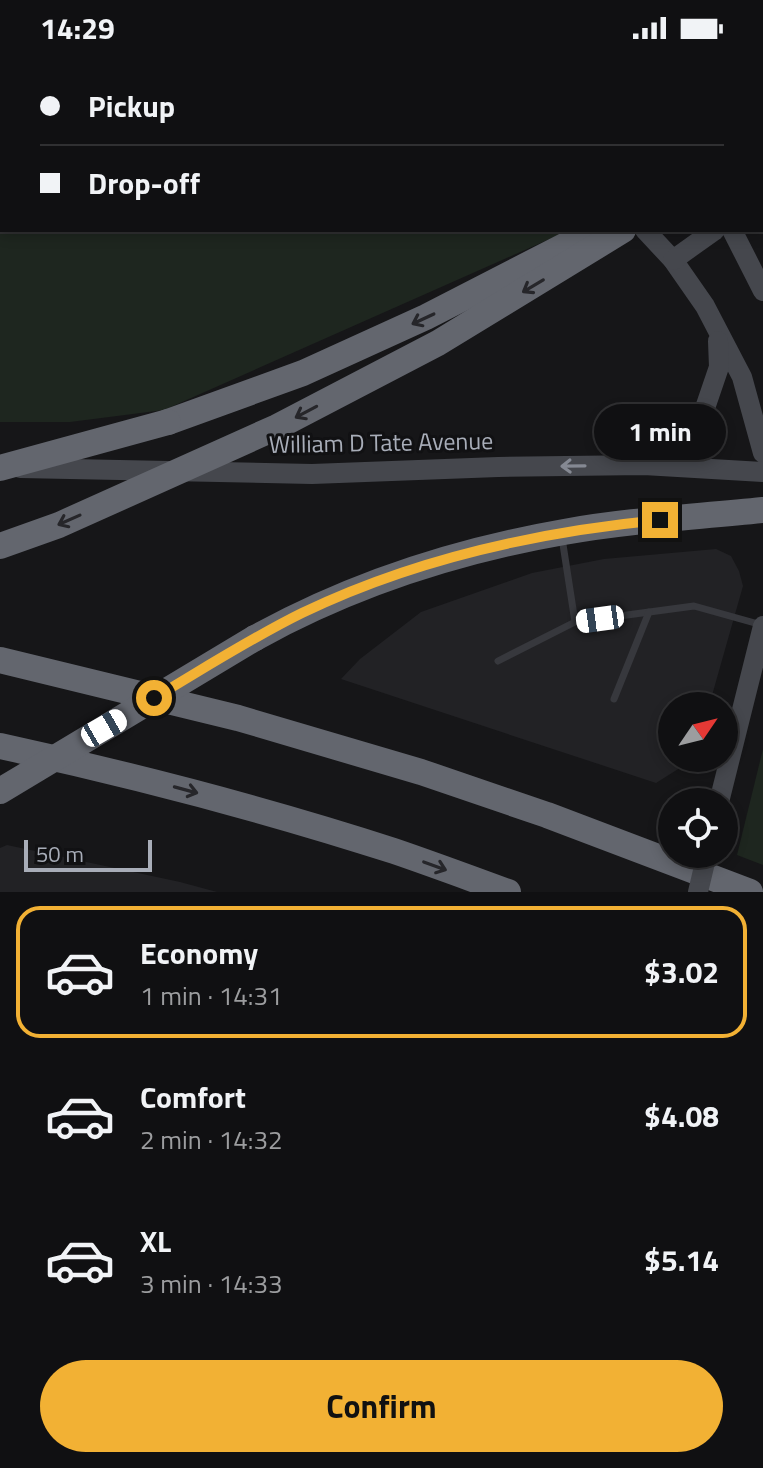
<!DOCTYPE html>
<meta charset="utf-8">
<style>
:root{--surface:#101012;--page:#1e1e20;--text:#f1f3f6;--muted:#9c9d9f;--line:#303032;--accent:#f2b134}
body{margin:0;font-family:"Titillium Web",sans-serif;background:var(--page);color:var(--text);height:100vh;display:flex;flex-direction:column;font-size:30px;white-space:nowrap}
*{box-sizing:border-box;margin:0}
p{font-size:26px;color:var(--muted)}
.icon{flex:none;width:44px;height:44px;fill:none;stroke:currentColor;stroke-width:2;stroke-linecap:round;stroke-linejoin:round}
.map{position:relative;height:836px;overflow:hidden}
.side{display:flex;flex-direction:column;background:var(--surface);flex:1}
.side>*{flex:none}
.top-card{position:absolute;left:0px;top:0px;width:764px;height:176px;box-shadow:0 4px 12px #0003,0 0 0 2px var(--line);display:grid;align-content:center;height:176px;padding:0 40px;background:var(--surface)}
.needle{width:52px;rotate:55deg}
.fabs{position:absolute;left:658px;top:636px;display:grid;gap:16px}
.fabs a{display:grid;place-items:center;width:80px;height:80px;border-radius:50%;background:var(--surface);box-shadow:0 4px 12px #0003,0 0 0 2px var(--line);font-size:40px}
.scale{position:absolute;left:24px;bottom:20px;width:128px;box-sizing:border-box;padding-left:8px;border:4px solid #a8adb8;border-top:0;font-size:22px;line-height:28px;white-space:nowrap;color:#a8adb8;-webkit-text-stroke:6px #111113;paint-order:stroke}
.end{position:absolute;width:36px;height:36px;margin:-18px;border:10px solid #f2b134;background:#111;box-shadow:0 0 0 4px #111}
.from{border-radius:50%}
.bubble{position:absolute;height:56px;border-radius:28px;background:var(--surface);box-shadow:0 4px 12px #0003,0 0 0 2px var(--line);font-size:26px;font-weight:700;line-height:56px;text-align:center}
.car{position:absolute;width:24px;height:48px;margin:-24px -12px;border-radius:10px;box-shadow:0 0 6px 2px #0007;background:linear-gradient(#fff 24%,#345 0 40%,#fff 0 76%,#345 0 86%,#fff 0)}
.top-card b{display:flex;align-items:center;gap:28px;height:76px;font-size:30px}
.top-card b+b{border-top:2px solid var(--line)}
.top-card i{width:20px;height:20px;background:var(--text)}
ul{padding:14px 0 0;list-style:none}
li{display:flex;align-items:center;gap:24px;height:132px;margin:0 16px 12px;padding:0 24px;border:4px solid transparent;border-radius:24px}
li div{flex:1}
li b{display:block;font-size:30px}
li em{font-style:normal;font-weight:700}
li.active{border-color:var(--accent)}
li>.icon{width:72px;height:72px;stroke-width:1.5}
.cta{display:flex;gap:16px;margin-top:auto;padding:16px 40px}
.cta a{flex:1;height:92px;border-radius:48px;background:var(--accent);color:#111;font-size:32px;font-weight:700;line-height:92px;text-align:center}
.status{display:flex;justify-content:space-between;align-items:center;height:56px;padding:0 40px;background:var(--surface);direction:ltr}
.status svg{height:22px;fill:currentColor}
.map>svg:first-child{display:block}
</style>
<div class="status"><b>14:29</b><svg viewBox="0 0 49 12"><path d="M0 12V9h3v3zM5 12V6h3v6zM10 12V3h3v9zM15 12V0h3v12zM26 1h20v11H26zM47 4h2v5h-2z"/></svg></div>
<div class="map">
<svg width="763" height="836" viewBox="0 0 763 836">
<rect width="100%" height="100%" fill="#161618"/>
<g fill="#222225">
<polygon points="716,493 731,500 739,515 743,530 709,650 672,650 672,702 694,703 656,727 341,623 360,603 421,556 532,517 604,503"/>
<polygon points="7,789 180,826 217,836 0,836 0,792"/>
</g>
<g fill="#1e261f">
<polygon points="0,0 472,0 473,2 2,2 2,174 570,174 164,354 70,366 0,366"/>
<polygon points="763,693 763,809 737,799"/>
</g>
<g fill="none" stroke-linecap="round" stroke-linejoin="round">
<g stroke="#37383d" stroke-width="7">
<polyline points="762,125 763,124"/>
<polyline points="762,144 763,145"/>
<polyline points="562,482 575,566 694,550 762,569"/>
<polyline points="498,605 575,566"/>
<polyline points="614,643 649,556"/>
</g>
<g stroke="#45474d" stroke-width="20">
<polyline points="506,0 508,2"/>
<polyline points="607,0 608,2"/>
<polyline points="645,174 673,204 705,250 742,321 763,397"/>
<polyline points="732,174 763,235"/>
<polyline points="673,204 715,174"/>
<polyline points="644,409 680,380 704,355 719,311 718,285"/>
<polyline points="20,412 312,418 498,411 644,409 763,416"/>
<polyline points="719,746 763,570"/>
</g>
<g stroke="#63666e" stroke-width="26">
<polyline points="762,67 763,66"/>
<polyline points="762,87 763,86"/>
<polyline points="168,366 303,317 426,261 568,188 590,174"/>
<path d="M255 582C351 529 455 495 564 476 629 464 697 461 763 454"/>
<polyline points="0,604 238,662 421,716 547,759 750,836"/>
<path d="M0 690C133 719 264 753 394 795 432 808 470 822 508 836"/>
</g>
<polyline stroke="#45474d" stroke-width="20" points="698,836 707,798"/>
<g stroke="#63666e" stroke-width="26">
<polyline points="0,412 168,366"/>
<polyline points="0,490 59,469 277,371 438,287 623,174"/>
<polyline points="0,735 255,582"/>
</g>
</g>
<defs><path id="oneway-shaft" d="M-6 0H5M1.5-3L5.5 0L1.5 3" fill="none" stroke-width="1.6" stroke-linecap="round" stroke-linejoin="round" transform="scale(2)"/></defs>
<g stroke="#26262a">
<use href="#oneway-shaft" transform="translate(533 230) rotate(149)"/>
<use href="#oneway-shaft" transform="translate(423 263) rotate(155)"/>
<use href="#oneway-shaft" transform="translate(306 356) rotate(152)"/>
<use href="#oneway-shaft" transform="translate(69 464) rotate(156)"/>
<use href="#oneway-shaft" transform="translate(186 734) rotate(15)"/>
<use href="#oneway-shaft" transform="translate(435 810) rotate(20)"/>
</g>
<use stroke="#858993" href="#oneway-shaft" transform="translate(573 410) rotate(179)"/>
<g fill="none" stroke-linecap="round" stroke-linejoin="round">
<path stroke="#f2b134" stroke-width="10" d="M154 642C203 613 251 582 302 557 414 503 536 476 660 464"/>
</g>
<g text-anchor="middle" stroke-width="6" stroke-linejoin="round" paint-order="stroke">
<g font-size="24" fill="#a8adb8" stroke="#111113">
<text transform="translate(381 387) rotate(-1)" y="8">William D Tate Avenue</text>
</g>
</g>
</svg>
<div class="fabs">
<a><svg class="needle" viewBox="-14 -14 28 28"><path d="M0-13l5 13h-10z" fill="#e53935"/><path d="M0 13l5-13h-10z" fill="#9c9d9f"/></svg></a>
<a><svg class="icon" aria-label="locate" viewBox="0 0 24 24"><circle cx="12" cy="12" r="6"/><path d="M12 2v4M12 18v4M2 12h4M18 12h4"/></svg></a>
</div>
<div class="scale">50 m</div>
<i class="end from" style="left:154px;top:642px"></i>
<i class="end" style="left:660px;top:464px"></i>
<div class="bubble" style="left:594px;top:348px;width:132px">1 min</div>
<i class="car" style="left:600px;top:563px;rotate:262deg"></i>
<i class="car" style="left:104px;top:672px;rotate:60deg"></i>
<div class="top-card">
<b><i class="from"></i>Pickup</b>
<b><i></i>Drop-off</b>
</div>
</div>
<section class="side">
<ul>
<li class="active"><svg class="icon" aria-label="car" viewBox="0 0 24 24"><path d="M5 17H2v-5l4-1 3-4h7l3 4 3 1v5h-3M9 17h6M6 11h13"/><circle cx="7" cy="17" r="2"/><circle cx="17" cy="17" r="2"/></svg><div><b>Economy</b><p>1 min · 14:31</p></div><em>$3.02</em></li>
<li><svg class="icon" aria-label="car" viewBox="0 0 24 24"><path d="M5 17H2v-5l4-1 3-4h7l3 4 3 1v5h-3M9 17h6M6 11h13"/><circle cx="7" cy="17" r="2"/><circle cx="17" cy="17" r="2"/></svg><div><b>Comfort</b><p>2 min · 14:32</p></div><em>$4.08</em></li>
<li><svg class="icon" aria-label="car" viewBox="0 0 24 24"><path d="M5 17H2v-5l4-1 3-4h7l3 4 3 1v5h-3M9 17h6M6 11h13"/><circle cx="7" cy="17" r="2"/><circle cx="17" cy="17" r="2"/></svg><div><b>XL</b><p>3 min · 14:33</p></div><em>$5.14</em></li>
</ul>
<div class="cta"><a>Confirm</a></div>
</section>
